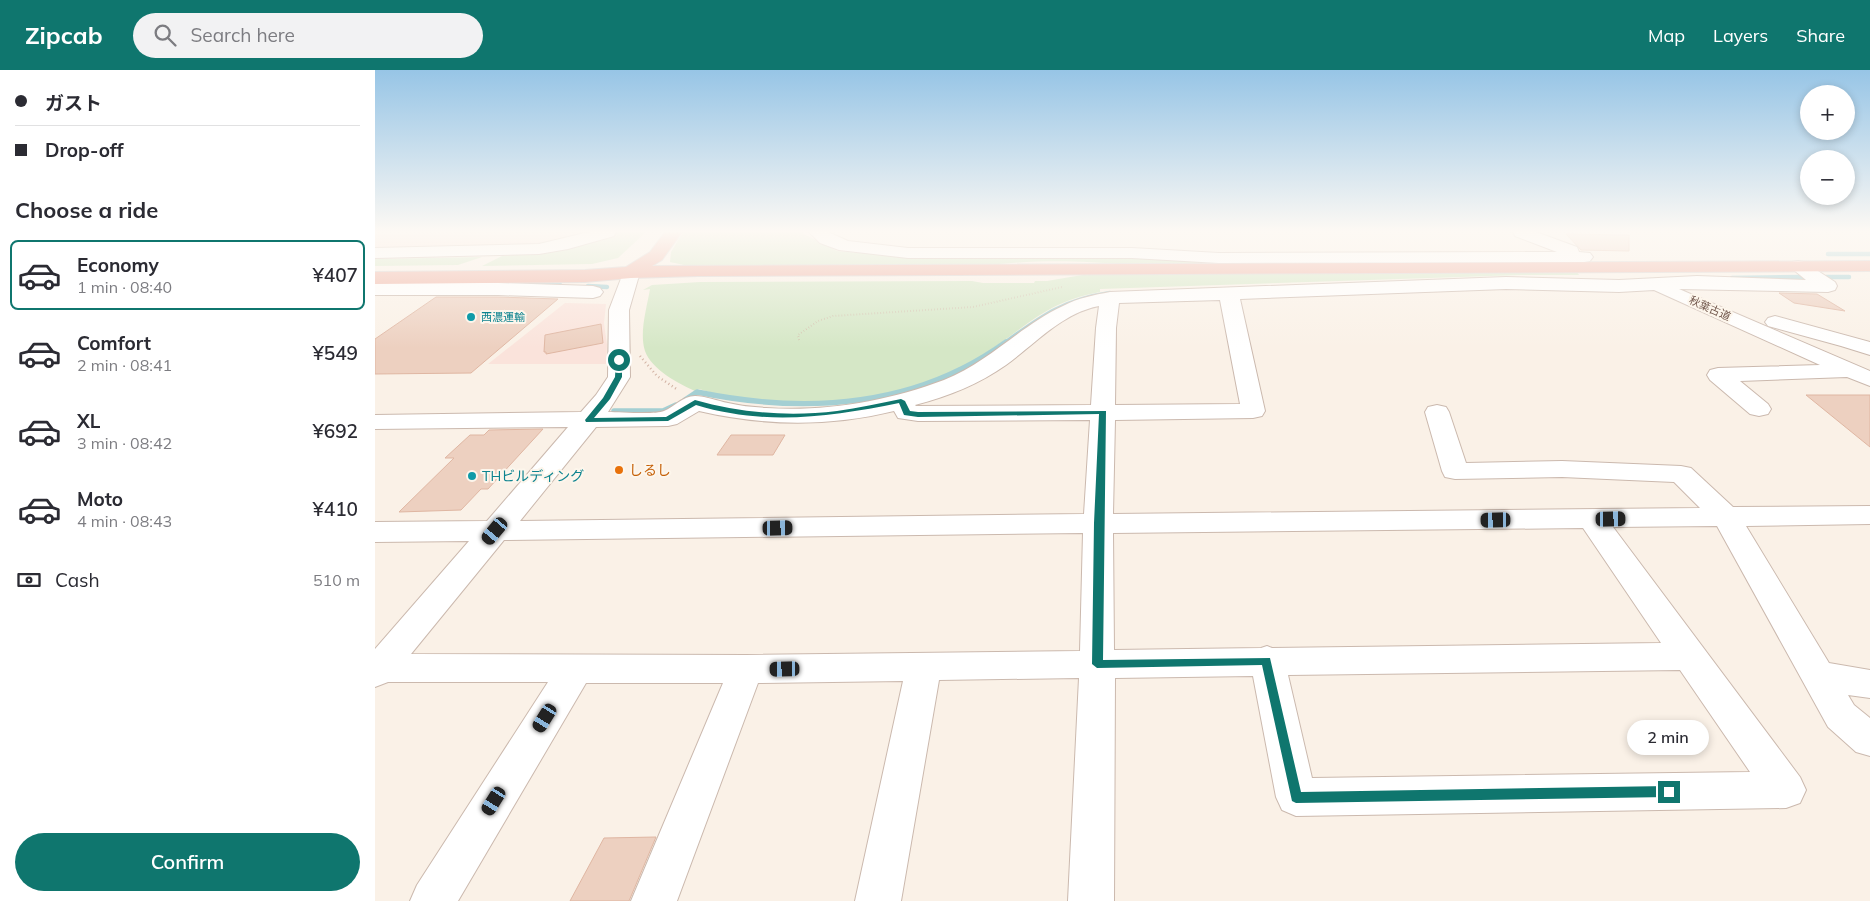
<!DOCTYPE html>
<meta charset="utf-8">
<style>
:root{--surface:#fff;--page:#f2f2f3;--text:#2b2b33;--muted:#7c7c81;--line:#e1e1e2;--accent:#0f766e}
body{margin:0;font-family:Mulish,"Noto Sans JP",sans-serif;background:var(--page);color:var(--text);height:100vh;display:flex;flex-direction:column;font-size:19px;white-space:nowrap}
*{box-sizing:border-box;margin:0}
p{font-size:16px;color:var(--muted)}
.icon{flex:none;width:28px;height:28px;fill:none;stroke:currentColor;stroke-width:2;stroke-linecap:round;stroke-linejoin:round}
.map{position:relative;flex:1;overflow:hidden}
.side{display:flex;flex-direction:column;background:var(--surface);width:375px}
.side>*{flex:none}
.guide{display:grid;align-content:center;height:110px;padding:0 15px;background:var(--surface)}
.fabs{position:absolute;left:1425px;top:15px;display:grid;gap:10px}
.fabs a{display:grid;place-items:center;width:55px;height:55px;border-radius:50%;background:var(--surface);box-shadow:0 2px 8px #0003;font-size:25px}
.end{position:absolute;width:22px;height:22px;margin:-11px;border:6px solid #0f766e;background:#fff;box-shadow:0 0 0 2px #fff}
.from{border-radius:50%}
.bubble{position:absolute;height:35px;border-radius:18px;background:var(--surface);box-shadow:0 2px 8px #0003;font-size:16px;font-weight:600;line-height:35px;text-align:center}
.car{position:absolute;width:15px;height:30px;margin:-15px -8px;border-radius:6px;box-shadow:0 0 4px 1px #0007;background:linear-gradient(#222 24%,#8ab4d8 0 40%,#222 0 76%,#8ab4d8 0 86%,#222 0)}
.guide b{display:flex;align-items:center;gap:18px;height:48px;font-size:19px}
.guide b+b{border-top:1px solid var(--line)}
.guide i{width:12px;height:12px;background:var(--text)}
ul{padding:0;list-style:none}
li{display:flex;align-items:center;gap:15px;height:70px;margin:0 10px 8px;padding:0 5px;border:2px solid transparent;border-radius:8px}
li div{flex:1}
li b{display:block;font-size:19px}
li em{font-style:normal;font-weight:600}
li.active{border-color:var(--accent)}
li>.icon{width:45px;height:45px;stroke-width:1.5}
h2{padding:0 15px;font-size:22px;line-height:60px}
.pay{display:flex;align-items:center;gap:12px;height:55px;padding:0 15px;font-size:19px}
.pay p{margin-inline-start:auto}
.action{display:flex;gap:10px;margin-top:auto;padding:10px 15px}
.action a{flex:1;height:58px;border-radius:30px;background:var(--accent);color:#fff;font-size:20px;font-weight:600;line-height:58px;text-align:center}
header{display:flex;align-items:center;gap:30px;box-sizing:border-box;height:70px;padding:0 25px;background:var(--accent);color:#fff}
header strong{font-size:24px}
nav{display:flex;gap:28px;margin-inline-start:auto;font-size:18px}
.search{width:350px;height:45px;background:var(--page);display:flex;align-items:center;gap:12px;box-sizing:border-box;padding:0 18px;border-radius:28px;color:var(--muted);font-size:19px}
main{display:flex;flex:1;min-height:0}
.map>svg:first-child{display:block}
</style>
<header>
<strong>Zipcab</strong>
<div class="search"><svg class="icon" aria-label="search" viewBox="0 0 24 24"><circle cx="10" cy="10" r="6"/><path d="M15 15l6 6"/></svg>Search here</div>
<nav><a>Map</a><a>Layers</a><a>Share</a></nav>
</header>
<main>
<section class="side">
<div class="guide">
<b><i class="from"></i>ガスト</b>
<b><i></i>Drop-off</b>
</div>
<h2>Choose a ride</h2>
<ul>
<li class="active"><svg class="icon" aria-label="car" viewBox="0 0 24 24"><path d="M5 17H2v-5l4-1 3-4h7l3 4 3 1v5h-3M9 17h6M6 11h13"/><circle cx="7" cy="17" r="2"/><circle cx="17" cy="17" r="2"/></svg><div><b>Economy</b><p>1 min · 08:40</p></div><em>¥407</em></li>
<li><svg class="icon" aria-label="car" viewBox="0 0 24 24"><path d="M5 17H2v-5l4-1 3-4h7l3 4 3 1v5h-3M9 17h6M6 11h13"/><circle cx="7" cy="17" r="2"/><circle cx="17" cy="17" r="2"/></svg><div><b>Comfort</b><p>2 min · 08:41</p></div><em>¥549</em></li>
<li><svg class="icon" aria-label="car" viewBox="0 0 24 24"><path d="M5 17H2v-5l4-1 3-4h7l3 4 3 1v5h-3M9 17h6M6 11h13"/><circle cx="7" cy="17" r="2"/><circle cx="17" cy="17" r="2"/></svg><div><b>XL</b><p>3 min · 08:42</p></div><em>¥692</em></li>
<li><svg class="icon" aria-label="car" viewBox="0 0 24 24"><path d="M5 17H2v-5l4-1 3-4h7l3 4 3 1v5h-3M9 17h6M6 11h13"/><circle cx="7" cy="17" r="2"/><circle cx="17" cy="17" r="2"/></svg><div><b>Moto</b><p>4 min · 08:43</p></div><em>¥410</em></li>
</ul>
<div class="pay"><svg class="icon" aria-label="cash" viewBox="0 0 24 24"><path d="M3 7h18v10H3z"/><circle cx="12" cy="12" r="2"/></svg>Cash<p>510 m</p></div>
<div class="action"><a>Confirm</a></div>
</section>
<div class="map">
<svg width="1495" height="831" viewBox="0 0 1495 831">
<rect width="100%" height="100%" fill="#faf1e7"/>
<g fill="#fae3db">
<polygon points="86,162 227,162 175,176 0,181 0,166 2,165"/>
<polygon points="190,233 231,234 229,253 232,275 231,294 113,294"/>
</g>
<g fill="#d5e7c6">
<polygon points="240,162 271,162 243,188 217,194 107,196 127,186 163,183"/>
<path d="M308 162H425L462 181 541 188H763L842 192 1190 191 1192 194 753 195C700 190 658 190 605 196L309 195 295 192 296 182Z"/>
<polygon points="107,187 83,195 0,196 0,189"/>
<path d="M1202 202 1204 205H1146L725 219V222C669 232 651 258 606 286 546 323 468 336 398 333 373 332 348 326 324 319L320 321C304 314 276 299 270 281 264 263 272 237 275 219L268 220 277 215 325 212 597 211 608 213H659L660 211H672L713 204Z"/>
</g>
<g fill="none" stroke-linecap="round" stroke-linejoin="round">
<g stroke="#a4cfd3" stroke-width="4.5">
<polyline points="1453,184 1495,184"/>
<polyline points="1451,207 1474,207"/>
<polyline points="1357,208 1427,207"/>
<polyline points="150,214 185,215"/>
<polyline points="213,216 232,217"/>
<path d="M630 273C667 246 688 230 735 223"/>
</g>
<g stroke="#a4cfd3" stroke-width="5.5">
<path d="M310 330 322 322C429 344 540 338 631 272"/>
<polyline points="239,341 288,341 301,335"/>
</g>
</g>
<g fill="#edd0c0" stroke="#dfb6a2">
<polygon points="1191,164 1254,165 1254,181 1206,180"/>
<polygon points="1404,223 1442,224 1470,241 1419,233"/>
<polygon points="61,227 123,227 183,229 96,303 0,304 0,269"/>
<polygon points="226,254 228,273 171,284 171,282 169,282 170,265"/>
<polygon points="1431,325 1495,325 1495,377"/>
<polygon points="168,359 113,419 106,419 86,440 24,442 79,388 70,388 95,365 109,365 114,360"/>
<polygon points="356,365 410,365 398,385 342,385"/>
<polygon points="281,767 254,831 195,831 229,768"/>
</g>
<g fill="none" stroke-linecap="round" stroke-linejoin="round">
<defs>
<g id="minor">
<polygon points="214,162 241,162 239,166 193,179 164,184 0,188 0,178 164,174"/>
<polygon points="434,162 453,162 473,171 533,178 757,178 844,183 1182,182 1140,166 1138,162 1161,162 1202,177 1204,182 1215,183 1218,187 1215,191 1209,192 844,193 757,188 533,188 464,180 445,173"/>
<path d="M1423 191 1429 192 1460 212 1462 216 1460 220 1453 222 1304 219 1495 301V316L1472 307 1365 311 1393 334 1396 339 1393 344 1384 346 1375 344 1335 310 1332 305 1335 300 1343 298 1445 295 1279 220 1244 222 1131 219 865 229 890 341 887 346 878 348 740 350 738 444 1325 438 1299 412 1187 407 1080 409 1070 407 1067 401 1050 342 1053 337 1062 335 1071 337 1074 342 1091 393 1187 391 1306 396 1316 398 1358 437 1495 436V454L1371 456 1454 593 1495 600V628L1473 625 1479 635 1495 648V686L1481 682 1453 657 1342 456 1238 457 1425 707 1431 720 1425 733 1411 738 921 746 907 740 901 727 878 606 740 608 739 831H693L704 608 564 610 526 831H480L528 611 383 613 302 831H256L348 613H211L83 831H35L42 815 173 612H13L0 617V579L94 471 0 472V452L112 451 193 357 0 359V345L206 342 221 325 233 307 234 240 250 198 256 196 262 198 265 202 254 240 255 307 233 342C245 342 280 345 289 341 299 337 308 326 320 326 330 326 343 331 353 333 365 336 378 337 391 338 451 342 513 331 569 310 614 292 645 256 688 236 703 228 719 225 735 222L1131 207 1244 210 1322 206 1431 210 1414 196 1417 192ZM845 230 865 334 740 335 741 258 744 233ZM724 236 721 258 716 335 541 336 540 335C572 327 604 314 631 295 660 274 687 243 724 236ZM324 341C388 356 454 357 519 341L523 348 543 351 715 350 709 444 145 451 221 357 293 356 302 354ZM1208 458 1286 573 897 578 892 576 886 578 739 580 738 463ZM708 463 705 581 371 585 36 584 129 470ZM1305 600 1375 702 937 708 913 605Z"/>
<polygon points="0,213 123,213 218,216 225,218 228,222 225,226 218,228 123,225 0,225"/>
<polygon points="1400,246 1495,272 1495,285 1466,276 1393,256 1390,252 1393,248"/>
</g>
<polygon id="highway" points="290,162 307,162 287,190 277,196 1495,191 1495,201 323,206 256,208 210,212 0,214 0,202 210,200 251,197 275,182"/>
</defs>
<use href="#minor" stroke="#cbb9ae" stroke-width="2"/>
<use href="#highway" stroke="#d8d0cd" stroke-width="2"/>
<polyline stroke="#d2b3a4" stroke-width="2" stroke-dasharray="0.5 2.5" stroke-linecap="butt" points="424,270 423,265 443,251 458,246 598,237 687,217"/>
<polyline stroke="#d2b3a4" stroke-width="2.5" stroke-dasharray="1 3" stroke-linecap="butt" points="265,286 282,306 303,320"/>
<use href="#minor" fill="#fff" fill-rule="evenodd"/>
<use href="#highway" fill="#efb2a3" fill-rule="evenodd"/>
</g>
<linearGradient id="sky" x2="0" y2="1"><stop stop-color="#97c5e6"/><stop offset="0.58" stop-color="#fdf9f4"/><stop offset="1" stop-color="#fdf9f4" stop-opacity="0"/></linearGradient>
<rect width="1495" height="278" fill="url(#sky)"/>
<path fill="#0f766e" d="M244 289 247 290V307L235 329 219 348 291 347 320 330C366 343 414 347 462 341 483 338 505 333 526 329L530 331 535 341 543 342 731 341 728 590 895 588 926 722 1294 716 1298 718 1300 722 1298 725 1294 727 921 733 917 731 887 595 722 598 717 594 719 453 724 344 543 347 529 345 524 333C455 347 390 356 321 335L293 351 211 352 210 350 228 328 240 307 241 290Z"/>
<g fill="#0f9aa8" stroke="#fdf6ec" stroke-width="2">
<circle cx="96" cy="247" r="5"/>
<circle cx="97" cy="406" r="5"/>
</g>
<circle fill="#e8710a" stroke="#fdf6ec" stroke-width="2" cx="244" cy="400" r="5"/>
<g text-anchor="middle" stroke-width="4" stroke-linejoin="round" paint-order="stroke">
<g font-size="11" fill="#72584d" stroke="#fdf6ec">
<text transform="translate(1335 238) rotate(24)" y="4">秋葉古道</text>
</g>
<g font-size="11" fill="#0d838f" stroke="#fdf6ec" text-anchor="start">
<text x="106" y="251">西濃運輸</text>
</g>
<g font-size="14" fill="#c56008" stroke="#fdf6ec" text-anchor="start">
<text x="254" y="405">しるし</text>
</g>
<g font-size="14" fill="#0d838f" stroke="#fdf6ec" text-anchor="start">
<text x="107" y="411">THビルディング</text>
</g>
</g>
</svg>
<div class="fabs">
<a>+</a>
<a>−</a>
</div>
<i class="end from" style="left:244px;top:290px"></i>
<i class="end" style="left:1294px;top:722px"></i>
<div class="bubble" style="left:1252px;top:650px;width:82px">2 min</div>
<i class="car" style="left:1236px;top:449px;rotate:89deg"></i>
<i class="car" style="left:1121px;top:450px;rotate:269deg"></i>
<i class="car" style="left:403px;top:458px;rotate:89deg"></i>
<i class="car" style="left:120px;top:461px;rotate:220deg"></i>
<i class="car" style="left:410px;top:599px;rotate:269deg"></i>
<i class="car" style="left:170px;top:648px;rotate:212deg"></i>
<i class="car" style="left:119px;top:731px;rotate:212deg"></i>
</div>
</main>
